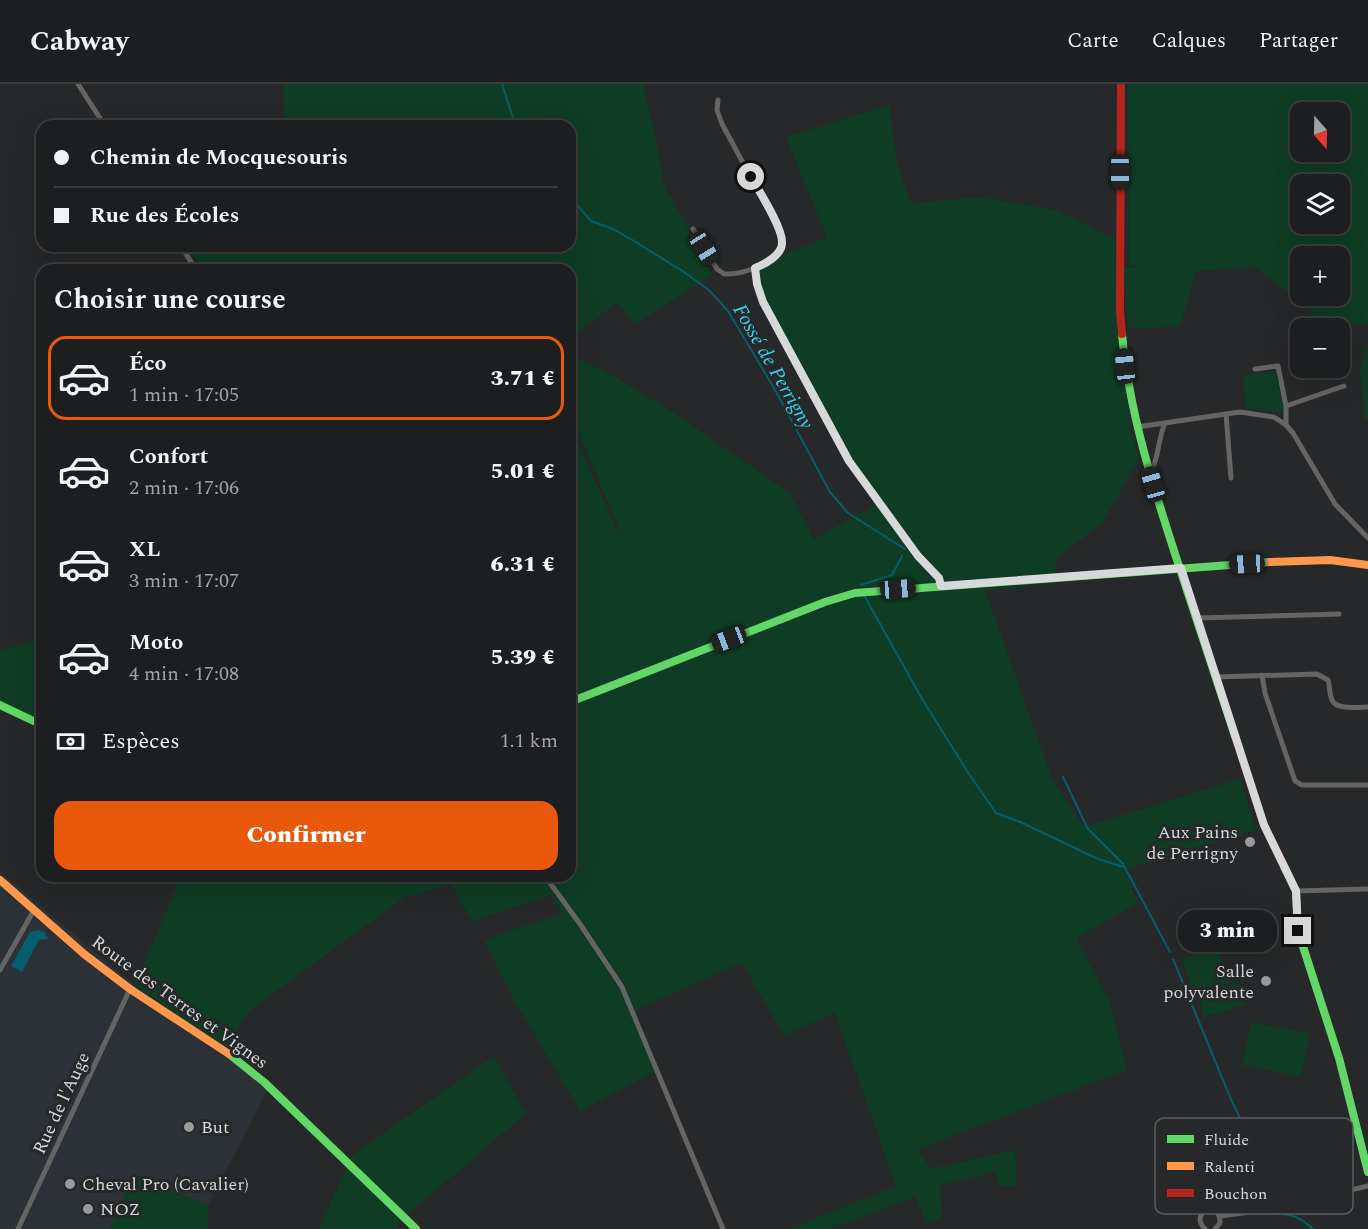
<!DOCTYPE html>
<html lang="fr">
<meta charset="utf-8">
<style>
:root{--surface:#1d1e1f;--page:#2a2b2c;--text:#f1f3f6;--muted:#a0a2a4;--line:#3b3c3d;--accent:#ea580c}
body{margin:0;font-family:Spectral,serif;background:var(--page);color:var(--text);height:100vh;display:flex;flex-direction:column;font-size:22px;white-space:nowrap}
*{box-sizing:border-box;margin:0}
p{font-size:20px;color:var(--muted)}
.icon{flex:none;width:33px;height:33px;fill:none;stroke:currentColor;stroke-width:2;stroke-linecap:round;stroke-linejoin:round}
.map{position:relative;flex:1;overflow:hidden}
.details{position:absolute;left:36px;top:180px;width:540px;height:618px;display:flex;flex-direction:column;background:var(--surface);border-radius:18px;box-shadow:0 6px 24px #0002,0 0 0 2px var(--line)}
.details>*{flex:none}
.hud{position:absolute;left:36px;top:36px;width:540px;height:132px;border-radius:18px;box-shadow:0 6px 24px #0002,0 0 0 2px var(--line);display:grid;align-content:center;height:132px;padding:0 18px;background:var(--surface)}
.needle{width:39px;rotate:160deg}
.controls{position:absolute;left:1290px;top:18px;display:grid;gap:12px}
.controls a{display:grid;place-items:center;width:60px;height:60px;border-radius:12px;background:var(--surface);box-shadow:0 6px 24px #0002,0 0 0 2px var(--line);font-size:30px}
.end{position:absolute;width:27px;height:27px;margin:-14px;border:8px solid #d7d8d9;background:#111;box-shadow:0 0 0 3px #111}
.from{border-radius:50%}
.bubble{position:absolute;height:42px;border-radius:18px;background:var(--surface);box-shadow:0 6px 24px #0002,0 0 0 2px var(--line);font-size:20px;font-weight:800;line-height:42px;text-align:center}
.car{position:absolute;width:18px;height:36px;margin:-18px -9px;border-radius:8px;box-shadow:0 0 4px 2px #0007;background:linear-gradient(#222 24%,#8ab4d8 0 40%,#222 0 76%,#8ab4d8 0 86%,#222 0)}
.hud b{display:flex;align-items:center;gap:21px;height:57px;font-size:22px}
.hud b+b{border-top:2px solid var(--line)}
.hud i{width:15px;height:15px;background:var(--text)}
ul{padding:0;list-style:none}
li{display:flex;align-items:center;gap:18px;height:84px;margin:0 12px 9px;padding:0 6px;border:3px solid transparent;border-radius:18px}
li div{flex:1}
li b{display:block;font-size:22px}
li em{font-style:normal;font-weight:800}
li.current{border-color:var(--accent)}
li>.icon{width:54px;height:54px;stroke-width:1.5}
h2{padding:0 18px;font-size:27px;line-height:72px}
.pay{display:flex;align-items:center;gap:15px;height:66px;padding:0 18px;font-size:22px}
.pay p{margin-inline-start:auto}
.action{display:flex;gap:12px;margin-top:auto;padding:12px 18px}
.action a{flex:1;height:69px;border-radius:18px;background:var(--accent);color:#fff;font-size:24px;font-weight:800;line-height:69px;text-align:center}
header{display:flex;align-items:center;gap:36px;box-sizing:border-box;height:84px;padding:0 30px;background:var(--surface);border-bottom:2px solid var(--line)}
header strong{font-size:28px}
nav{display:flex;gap:33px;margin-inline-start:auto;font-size:21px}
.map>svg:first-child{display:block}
</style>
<header>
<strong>Cabway</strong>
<nav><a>Carte</a><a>Calques</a><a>Partager</a></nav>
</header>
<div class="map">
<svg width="1368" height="1145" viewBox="0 0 1368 1145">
<rect width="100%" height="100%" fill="#272829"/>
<polygon fill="#2c3137" points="0,788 134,901 271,1000 208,1121 135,1091 110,1145 0,1145"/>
<g fill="#0f3c24" fill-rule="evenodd">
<polygon points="284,0 643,0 654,45 664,100 713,191 635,240 617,218 570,255 570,186 204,186 188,162 570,162 570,42 284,42"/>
<path d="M1128 0H1368V240L1324 238 1255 183 1196 187 1180 243 1128 244 1124 183 1154 184 1129 182ZM1300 28H1340V68H1300ZM1300 100H1340V140H1300ZM1300 172H1340V212H1300Z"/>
<polygon points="889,21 897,79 911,119 979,113 1056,126 1115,155 1114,174 1117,179 1128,335 1139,374 1103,438 1056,475 1055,499 985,506 1052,694 1084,743 1240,695 1256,746 1126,785 1137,820 1076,854 1110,918 1127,986 918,1065 930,1085 1015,1066 1017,1103 998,1101 995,1088 940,1101 942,1134 927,1139 915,1113 831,1145 789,1145 896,1102 835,929 784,952 742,879 631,928 655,988 580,1027 515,918 484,856 563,829 551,811 472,837 451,800 405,813 248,928 226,966 134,901 182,792 570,792 570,341 619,450 650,437 621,449 570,329 570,270 614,292 668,325 790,409 814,455 875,421 761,214 759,180 827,153 786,53"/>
<polygon points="1368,260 1368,336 1365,336 1360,286"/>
<polygon points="1276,287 1284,328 1246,324 1243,292"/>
<polygon points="42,555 42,643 0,627 0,566"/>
<polygon points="1218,863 1229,899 1193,910 1182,874"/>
<polygon points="1240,899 1246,921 1204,933 1198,910"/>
<polygon points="1251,938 1310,950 1301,993 1242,981"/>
<polygon points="494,972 526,1030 398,1138 399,1145 319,1145 352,1071"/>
<polygon points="135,1091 208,1121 208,1145 110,1145"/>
</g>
<polygon fill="#045e6b" points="38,846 45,848 48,855 39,856 22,888 11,882 30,848"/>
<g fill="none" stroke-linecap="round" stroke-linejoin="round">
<g stroke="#045e6b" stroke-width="2">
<polyline points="502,0 513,34 518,42"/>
<polyline points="570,113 591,137 613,145 634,157 684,188 709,206 728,227 774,304 830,408 848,429 905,465"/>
<polyline points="861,501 892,491 902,472"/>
<polyline points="865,513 921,613 967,687 996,729 1018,737 1098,775 1124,783"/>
<polyline points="1063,693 1088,745 1123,780 1170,868"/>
<path d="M1173 875 1230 1013 1245 1044 1275 1130C1292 1129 1301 1134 1313 1145"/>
</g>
<g stroke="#646464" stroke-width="5">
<polyline points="78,0 105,42"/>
<path d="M693 145 717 185 724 190C740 191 778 180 782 161 783 157 781 151 780 147L722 40 717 26 718 16"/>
<polyline points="181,162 196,186"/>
<polyline points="755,184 757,200 763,218 849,377 918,472 939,493 941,502"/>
<polyline points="1255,285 1278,282 1286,322 1286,341"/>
<polyline points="1286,322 1344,302"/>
<polyline points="1226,330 1231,394"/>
<polyline points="1137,343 1240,328 1274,333 1286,341 1293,349 1335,420 1368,454"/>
<path d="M1149 387 1152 386C1159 371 1158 355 1165 339"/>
<polyline points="1197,534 1339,530"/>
<polyline points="1262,591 1265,609 1295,697 1302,701 1368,701"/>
<path d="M1216 593 1317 590 1328 596C1330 602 1329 610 1332 616 1336 626 1358 623 1368 623"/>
<polyline points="545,792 580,840 622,903 723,1145"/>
<polyline points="1296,807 1368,805"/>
<polyline points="0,886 34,826"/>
<polyline points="1220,1132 1272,1125 1368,1102"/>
<polyline points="18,1145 130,905"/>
<path d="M1205 1145C1188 1128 1221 1115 1220 1139L1215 1145"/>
</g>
<g stroke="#63d668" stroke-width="8">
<path d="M1122 250C1129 328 1153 402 1177 476 1197 536 1216 595 1236 655"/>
<polyline points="570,618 825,518 855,509 1270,478"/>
<polyline points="0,621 42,641"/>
<polyline points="1284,782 1296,807 1298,847 1339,974 1368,1088"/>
<polyline points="229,970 264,998 416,1145"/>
</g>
<g stroke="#ff974d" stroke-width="8">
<polyline points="1270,478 1330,476 1368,481"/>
<polyline points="0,796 84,870 130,905 229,970"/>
</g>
<g stroke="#b3261e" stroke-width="8">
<polyline points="1121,0 1120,227 1122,250"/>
<polyline points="1236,655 1264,741 1284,782"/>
</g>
</g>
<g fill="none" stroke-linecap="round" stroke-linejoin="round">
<path stroke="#d7d8d9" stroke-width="8" d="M751 93C759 107 783 144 782 159 782 171 765 180 755 184L757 200 763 218 849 377 918 472 939 494 941 502 1181 484 1264 741 1296 807 1298 847"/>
</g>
<g fill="#999a9b" stroke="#26282a" stroke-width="2">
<circle cx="1250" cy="758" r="6"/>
<circle cx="1266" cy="897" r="6"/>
<circle cx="189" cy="1043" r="6"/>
<circle cx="70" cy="1100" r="6"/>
<circle cx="88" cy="1125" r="6"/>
</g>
<g text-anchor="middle" stroke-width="6" stroke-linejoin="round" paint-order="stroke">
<g font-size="18" fill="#d7d8d9" stroke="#26282a" text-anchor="start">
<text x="1238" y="754" text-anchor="end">Aux Pains<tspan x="1238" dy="21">de Perrigny</tspan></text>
<text x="1254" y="893" text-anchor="end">Salle<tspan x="1254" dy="21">polyvalente</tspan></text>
<text x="201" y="1049">But</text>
<text x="82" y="1106">Cheval Pro (Cavalier)</text>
<text x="100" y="1131">NOZ</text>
</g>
<g font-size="18" fill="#d7d8d9" stroke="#26282a">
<text transform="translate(180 918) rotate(36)" y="6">Route des Terres et Vignes</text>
<text transform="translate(61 1019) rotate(-65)" y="6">Rue de l'Auge</text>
</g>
<g font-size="20" font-style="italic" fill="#31d5f0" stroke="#26282a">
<text transform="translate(774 282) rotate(60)" y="7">Fossé de Perrigny</text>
</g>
</g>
<rect x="1155" y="1034" width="198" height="96" rx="9" fill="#26282a" stroke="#5b5d5f" stroke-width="1.5"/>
<rect x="1167" y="1051" width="27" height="8" fill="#63d668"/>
<rect x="1167" y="1078" width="27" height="8" fill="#ff974d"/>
<rect x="1167" y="1105" width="27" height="8" fill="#b3261e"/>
<g font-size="16" fill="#d7d8d9">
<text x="1204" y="1061">Fluide</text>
<text x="1204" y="1088">Ralenti</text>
<text x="1204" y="1115">Bouchon</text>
</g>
</svg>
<div class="controls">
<a><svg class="needle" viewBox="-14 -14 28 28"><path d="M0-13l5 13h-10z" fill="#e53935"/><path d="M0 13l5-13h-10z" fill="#a0a2a4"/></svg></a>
<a><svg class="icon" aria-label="layers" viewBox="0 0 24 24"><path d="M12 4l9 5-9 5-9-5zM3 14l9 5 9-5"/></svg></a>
<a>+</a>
<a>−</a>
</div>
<i class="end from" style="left:751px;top:93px"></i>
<i class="end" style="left:1298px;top:847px"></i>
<div class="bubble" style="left:1178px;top:826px;width:99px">3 min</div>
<i class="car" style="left:1120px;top:88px;rotate:180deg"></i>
<i class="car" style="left:704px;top:164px;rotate:148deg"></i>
<i class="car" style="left:1125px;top:282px;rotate:354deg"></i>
<i class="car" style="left:1153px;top:400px;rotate:344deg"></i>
<i class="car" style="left:1247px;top:480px;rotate:267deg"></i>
<i class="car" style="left:898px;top:505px;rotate:86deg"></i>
<i class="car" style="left:729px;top:555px;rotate:249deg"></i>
<div class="hud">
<b><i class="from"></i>Chemin de Mocquesouris</b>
<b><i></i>Rue des Écoles</b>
</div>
<section class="details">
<h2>Choisir une course</h2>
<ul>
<li class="current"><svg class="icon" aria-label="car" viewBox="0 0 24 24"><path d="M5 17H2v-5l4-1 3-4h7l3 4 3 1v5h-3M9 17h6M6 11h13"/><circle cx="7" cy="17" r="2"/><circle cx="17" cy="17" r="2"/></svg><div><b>Éco</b><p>1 min · 17:05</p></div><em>3.71 €</em></li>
<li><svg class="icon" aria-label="car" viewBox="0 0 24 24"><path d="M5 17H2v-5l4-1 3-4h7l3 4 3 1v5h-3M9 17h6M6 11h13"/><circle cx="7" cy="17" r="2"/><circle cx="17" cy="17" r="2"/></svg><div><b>Confort</b><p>2 min · 17:06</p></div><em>5.01 €</em></li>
<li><svg class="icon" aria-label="car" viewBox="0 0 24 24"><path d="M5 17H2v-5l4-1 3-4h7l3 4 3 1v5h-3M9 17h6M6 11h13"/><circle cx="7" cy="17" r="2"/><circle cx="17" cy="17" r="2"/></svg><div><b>XL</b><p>3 min · 17:07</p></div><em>6.31 €</em></li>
<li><svg class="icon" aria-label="car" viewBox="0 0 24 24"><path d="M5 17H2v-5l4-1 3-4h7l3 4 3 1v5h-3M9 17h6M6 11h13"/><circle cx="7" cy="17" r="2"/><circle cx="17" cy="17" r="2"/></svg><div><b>Moto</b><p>4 min · 17:08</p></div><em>5.39 €</em></li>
</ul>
<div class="pay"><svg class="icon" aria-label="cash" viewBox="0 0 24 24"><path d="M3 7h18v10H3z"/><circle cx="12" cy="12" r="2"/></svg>Espèces<p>1.1 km</p></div>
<div class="action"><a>Confirmer</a></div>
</section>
</div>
